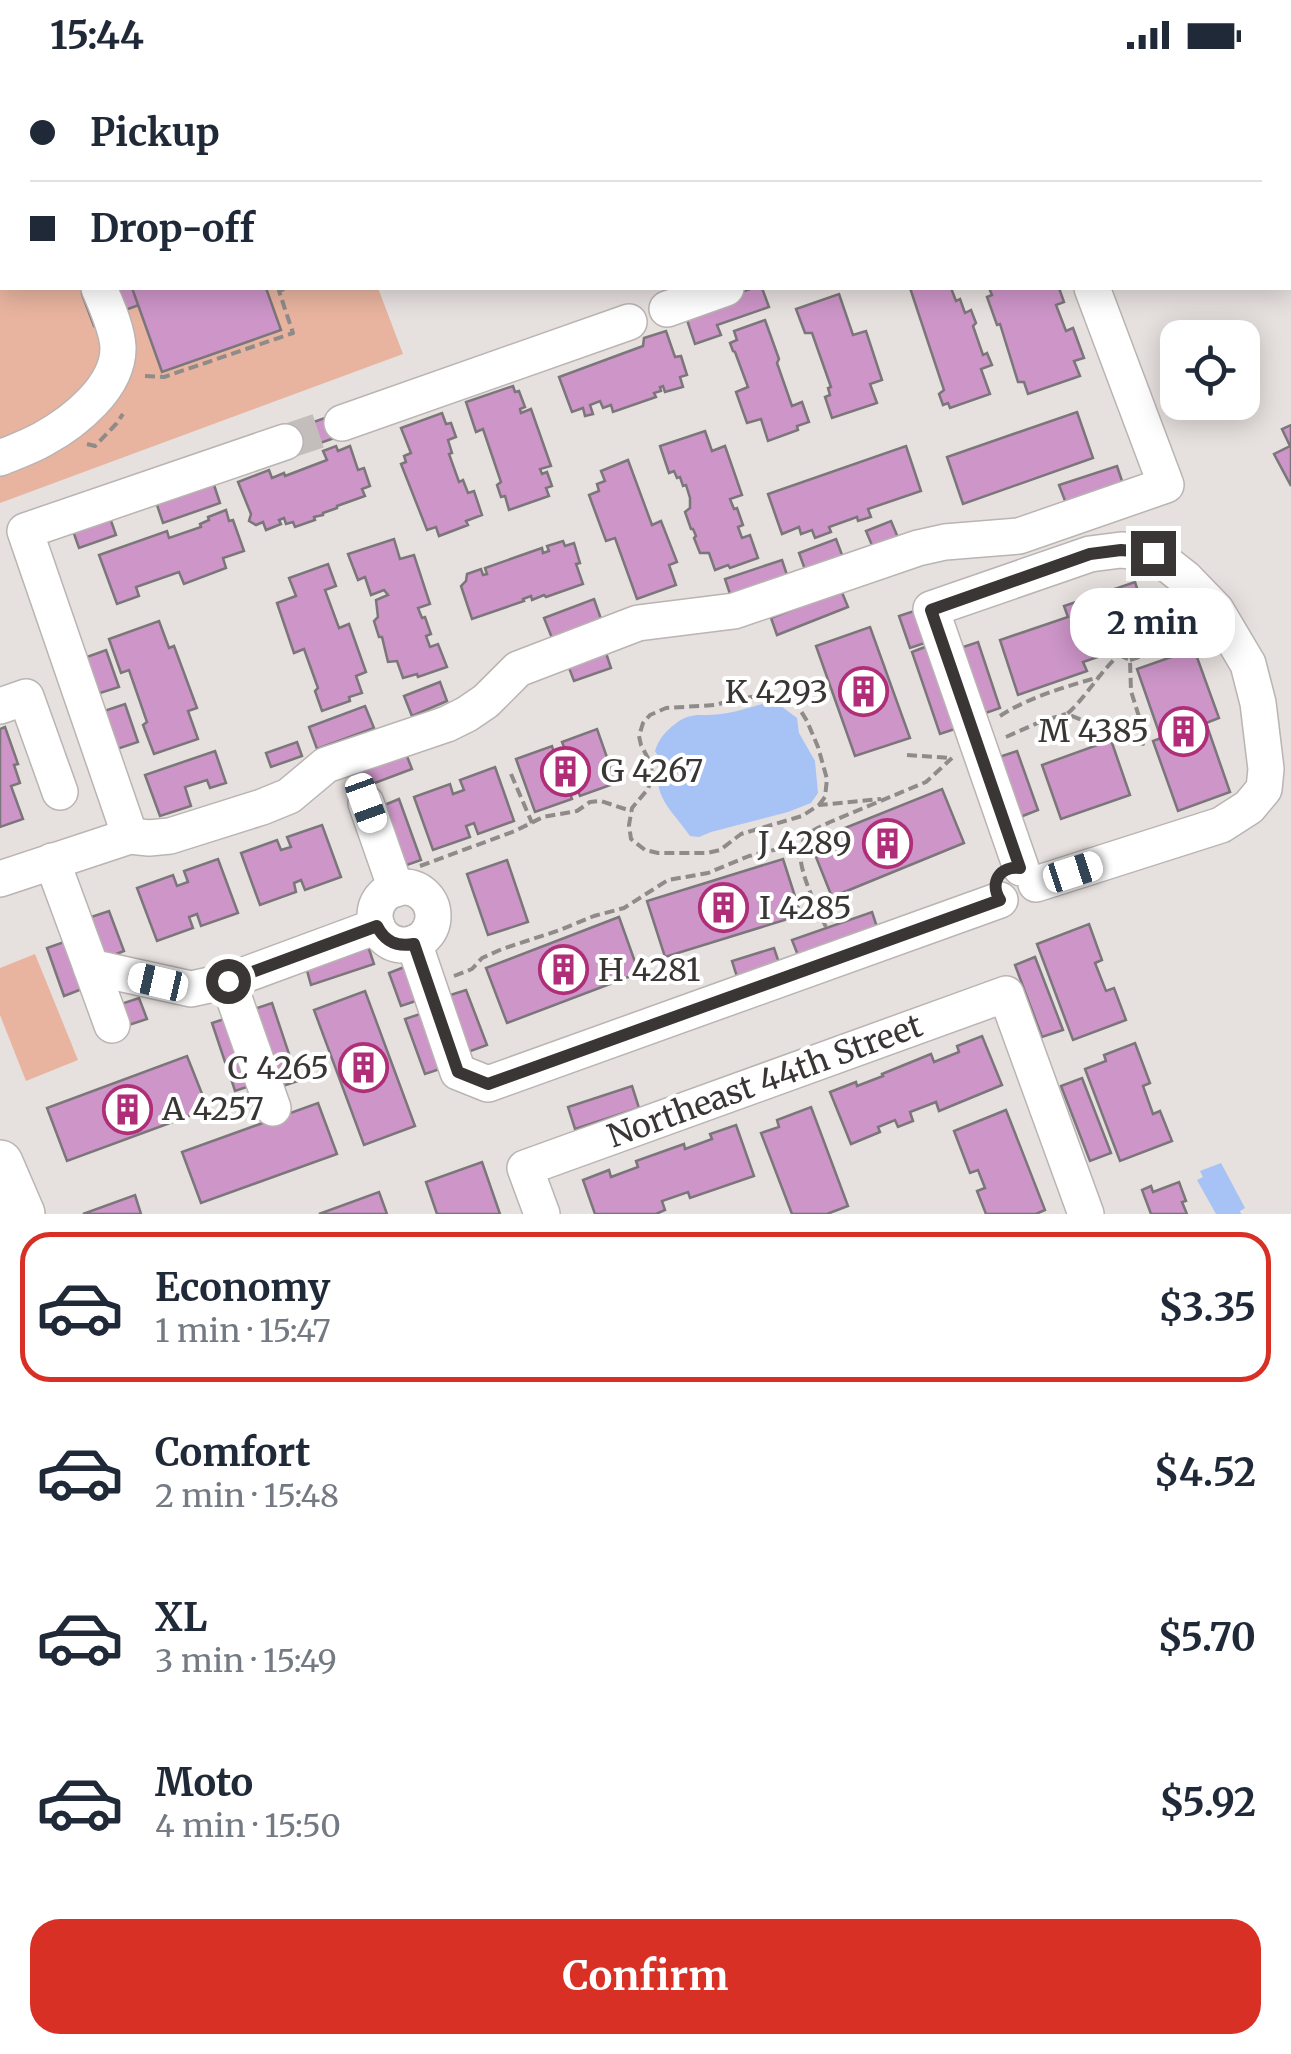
<!DOCTYPE html>
<meta charset="utf-8">
<style>
:root{--surface:#fff;--page:#f6f6f7;--text:#1f2937;--muted:#747a83;--line:#e0e1e3;--accent:#d93025}
body{margin:0;font-family:Merriweather,serif;background:var(--page);color:var(--text);height:100vh;display:flex;flex-direction:column;font-size:38px;white-space:nowrap}
*{box-sizing:border-box;margin:0}
p{font-size:32px;color:var(--muted)}
.icon{flex:none;width:55px;height:55px;fill:none;stroke:currentColor;stroke-width:2;stroke-linecap:round;stroke-linejoin:round}
.map{position:relative;height:1144px;overflow:hidden}
.drawer{display:flex;flex-direction:column;background:var(--surface);flex:1}
.drawer>*{flex:none}
.top-card{position:absolute;left:0px;top:0px;width:1292px;height:220px;box-shadow:0 5px 25px #0003;display:grid;align-content:center;height:220px;padding:0 30px;background:var(--surface)}
.tools{position:absolute;left:1160px;top:250px;display:grid;gap:20px}
.tools a{display:grid;place-items:center;width:100px;height:100px;border-radius:20px;background:var(--surface);box-shadow:0 5px 25px #0003;font-size:50px}
.end{position:absolute;width:45px;height:45px;margin:-22px;border:12px solid #393635;background:#fff;box-shadow:0 0 0 5px #fff}
.from{border-radius:50%}
.bubble{position:absolute;height:70px;border-radius:30px;background:var(--surface);box-shadow:0 5px 25px #0003;font-size:32px;font-weight:700;line-height:70px;text-align:center}
.car{position:absolute;width:30px;height:60px;margin:-30px -15px;border-radius:12px;box-shadow:0 0 8px 2px #0007;background:linear-gradient(#fff 24%,#345 0 40%,#fff 0 76%,#345 0 86%,#fff 0)}
.top-card b{display:flex;align-items:center;gap:35px;height:95px;font-size:38px}
.top-card b+b{border-top:2px solid var(--line)}
.top-card i{width:25px;height:25px;background:var(--text)}
ul{padding:18px 0 0;list-style:none}
li{display:flex;align-items:center;gap:30px;height:150px;margin:0 20px 15px;padding:0 10px;border:5px solid transparent;border-radius:30px}
li div{flex:1}
li b{display:block;font-size:38px}
li em{font-style:normal;font-weight:700}
li.selected{border-color:var(--accent)}
li>.icon{width:90px;height:90px;stroke-width:1.5}
.primary-button{display:flex;gap:20px;margin-top:auto;padding:20px 30px}
.primary-button a{flex:1;height:115px;border-radius:30px;background:var(--accent);color:#fff;font-size:40px;font-weight:700;line-height:115px;text-align:center}
.status{display:flex;justify-content:space-between;align-items:center;height:70px;padding:0 50px;background:var(--surface);direction:ltr}
.status svg{height:28px;fill:currentColor}
.map>svg:first-child{display:block}
</style>
<div class="status"><b>15:44</b><svg viewBox="0 0 49 12"><path d="M0 12V9h3v3zM5 12V6h3v6zM10 12V3h3v9zM15 12V0h3v12zM26 1h20v11H26zM47 4h2v5h-2z"/></svg></div>
<div class="map">
<svg width="1291" height="1144" viewBox="0 0 1291 1144">
<rect width="100%" height="100%" fill="#e6e0de"/>
<g fill="#e8b4a0">
<polygon points="2,31 2,218 378,218 403,284 0,433 0,32"/>
<polygon points="35,884 78,990 26,1011 0,945 0,898"/>
</g>
<g fill="#a7c2f4">
<path d="M769 632 777 633 797 648 799 663 815 691 818 723 811 733 788 742 711 762 699 767 690 766C668 735 653 729 658 686L655 681C658 672 661 667 668 660 690 640 694 647 721 644 737 642 754 636 769 632Z"/>
<polygon points="1221,1093 1245,1138 1240,1141 1241,1144 1216,1144 1197,1110 1203,1107 1200,1101"/>
</g>
<g fill="#cd95c8" stroke="#7a7679" stroke-width="2.5">
<polygon points="100,218 133,218 139,235 125,240 127,245 94,256 82,224"/>
<polygon points="132,218 266,218 281,260 162,302"/>
<polygon points="753,218 762,218 769,237 717,255 721,265 695,274 684,241"/>
<polygon points="910,218 951,218 956,231 960,229 965,243 971,240 976,253 973,256 983,285 987,283 992,295 981,299 990,324 950,338 948,333 943,335 939,324 944,320"/>
<polygon points="989,218 1059,218 1064,232 1056,235 1066,261 1073,258 1084,288 1074,291 1080,306 1028,324 1024,312 1018,312 1000,254 997,255 987,227 992,225"/>
<polygon points="839,224 853,265 866,261 882,310 870,314 877,333 832,348 825,327 830,325 828,318 831,317 812,263 805,263 796,239"/>
<polygon points="765,250 779,289 777,293 792,336 802,332 809,352 797,356 798,360 768,371 761,349 747,353 736,322 748,317 735,282 733,281 730,273 737,270 734,261"/>
<polygon points="666,261 675,287 681,286 687,305 680,307 683,317 665,322 663,316 660,317 661,321 654,323 656,327 613,342 611,335 603,338 600,331 590,335 593,344 585,346 583,338 572,342 559,307 643,276 644,268"/>
<polygon points="513,316 515,322 519,321 525,337 520,339 521,343 531,339 551,396 540,399 542,404 547,402 552,416 546,418 549,426 509,440 505,426 501,427 497,415 501,412 483,359 476,362 466,332"/>
<polygon points="1077,342 1093,388 963,434 947,387"/>
<polygon points="339,343 346,364 289,384 282,363"/>
<polygon points="442,343 446,354 451,353 456,367 448,370 452,383 449,384 459,412 463,410 468,423 474,421 482,445 466,451 468,455 439,466 436,457 427,460 401,394 406,392 404,386 411,383 401,358"/>
<polygon points="1291,355 1291,416 1274,384 1290,376 1282,359"/>
<polygon points="705,361 712,381 725,376 742,425 730,429 734,439 737,438 743,455 738,457 742,468 750,465 758,488 730,498 728,495 715,500 709,483 700,483 694,468 696,466 693,459 691,459 685,442 690,438 690,428 686,415 683,416 680,407 677,408 674,401 669,403 660,376"/>
<polygon points="336,376 338,381 350,376 358,400 364,398 370,416 362,419 365,426 337,436 337,438 323,443 323,445 314,447 315,450 295,457 293,452 286,454 284,448 279,450 281,454 266,460 263,452 256,455 249,451 251,444 238,412 269,400 272,408 284,403 285,406 327,390 323,381"/>
<polygon points="906,376 921,421 868,439 871,447 858,451 857,447 829,457 831,462 815,468 812,460 801,464 799,457 782,464 768,424"/>
<polygon points="628,390 652,455 661,451 677,492 669,495 676,515 637,529 615,468 606,471 589,425 599,421 597,414 605,411 601,401"/>
<polygon points="1117,396 1124,417 1067,436 1059,415"/>
<polygon points="213,412 220,433 163,453 156,432"/>
<polygon points="226,440 229,451 233,450 244,481 223,488 226,498 184,514 179,502 136,517 139,526 117,534 99,485 167,461 169,468 201,457 200,454 209,450 208,447"/>
<polygon points="110,448 116,465 79,478 73,461"/>
<polygon points="891,451 899,470 874,480 866,461"/>
<polygon points="394,469 400,489 414,485 430,534 418,538 422,548 425,547 431,564 426,566 430,577 438,574 447,597 418,607 417,604 403,608 397,591 388,592 382,567 379,567 374,551 378,547 376,530 388,525 384,520 371,525 365,507 358,510 348,484"/>
<polygon points="836,469 844,490 807,505 799,483"/>
<polygon points="563,471 565,476 574,473 580,493 576,494 583,514 546,527 544,525 532,530 531,526 523,529 524,531 472,549 461,516 466,511 467,504 481,499 483,505 487,504 485,498 542,478 543,483 549,481 547,476"/>
<polygon points="782,490 789,511 732,530 725,509"/>
<polygon points="328,494 336,516 325,520 339,558 349,554 366,602 356,606 362,623 349,627 350,631 322,641 315,621 318,618 304,579 294,583 277,533 296,526 289,508"/>
<polygon points="1135,512 1153,568 1083,592 1087,601 1018,625 1000,570 1068,547 1064,536"/>
<polygon points="841,520 848,537 777,565 771,548"/>
<polygon points="594,529 601,549 552,568 544,548"/>
<polygon points="917,540 928,572 910,578 899,546"/>
<polygon points="159,551 169,578 174,576 197,638 188,641 198,669 154,684 143,655 147,652 129,600 121,603 109,569"/>
<polygon points="870,557 910,668 855,686 816,576"/>
<polygon points="978,572 1000,638 983,644 960,578"/>
<polygon points="930,575 958,658 940,664 912,582"/>
<polygon points="604,577 611,598 574,611 566,590"/>
<polygon points="1194,579 1219,648 1206,653 1230,722 1178,741 1153,671 1161,668 1137,599"/>
<polygon points="106,580 119,617 97,624 84,588"/>
<polygon points="440,612 447,631 412,646 404,626"/>
<polygon points="125,634 138,672 117,679 104,641"/>
<polygon points="365,636 374,658 317,679 309,657"/>
<polygon points="5,657 18,694 14,695 20,713 11,716 23,749 0,757 0,659"/>
<polygon points="597,659 616,713 580,726 576,715 568,718 572,729 535,742 516,689 552,676 555,686 566,682 562,672"/>
<polygon points="1111,670 1130,725 1061,749 1042,695"/>
<polygon points="297,672 302,686 271,697 266,683"/>
<polygon points="403,676 412,699 359,719 350,696"/>
<polygon points="215,681 226,713 210,718 207,710 185,717 191,736 160,746 145,705"/>
<polygon points="1017,681 1038,740 1020,747 999,687"/>
<polygon points="495,697 514,751 478,764 474,753 466,756 470,767 433,780 414,727 450,714 453,724 464,720 460,710"/>
<polygon points="942,719 964,773 832,827 810,772"/>
<polygon points="399,729 421,790 404,796 382,736"/>
<polygon points="322,755 341,807 305,820 301,810 294,813 296,822 260,835 241,783 277,770 281,780 291,777 287,767"/>
<polygon points="218,789 238,843 201,856 197,844 189,847 193,858 157,871 137,818 173,805 177,816 188,812 184,801"/>
<polygon points="783,789 801,845 665,887 647,831"/>
<polygon points="507,790 528,852 488,865 467,804"/>
<polygon points="109,841 124,881 106,888 91,847"/>
<polygon points="872,842 878,860 799,888 792,870"/>
<polygon points="619,847 639,903 507,953 486,898"/>
<polygon points="1089,854 1102,890 1095,893 1106,921 1114,918 1126,950 1073,970 1037,874"/>
<polygon points="64,872 82,919 64,926 47,878"/>
<polygon points="368,876 374,894 311,915 306,897"/>
<polygon points="774,878 780,896 738,910 732,891"/>
<polygon points="1035,887 1063,960 1042,967 1015,895"/>
<polygon points="407,896 419,930 401,936 389,903"/>
<polygon points="466,920 487,975 468,982 447,926"/>
<polygon points="365,921 415,1056 364,1075 314,940"/>
<polygon points="139,928 147,949 129,955 121,934"/>
<polygon points="272,933 298,1011 280,1017 254,939"/>
<polygon points="423,943 443,998 425,1004 405,949"/>
<polygon points="230,947 243,986 225,992 212,953"/>
<polygon points="982,966 1002,1015 939,1041 936,1032 910,1042 913,1051 898,1057 895,1050 878,1057 880,1062 851,1074 830,1022 856,1012 857,1016 883,1006 882,1004 931,984 934,992 959,982 957,976"/>
<polygon points="1135,973 1150,1013 1143,1016 1153,1044 1160,1041 1172,1071 1120,1091 1085,999 1106,991 1104,985"/>
<polygon points="187,986 208,1039 67,1091 47,1038"/>
<polygon points="245,990 253,1015 235,1021 227,996"/>
<polygon points="1082,1008 1111,1083 1090,1091 1061,1016"/>
<polygon points="632,1016 639,1038 575,1059 568,1037"/>
<polygon points="318,1033 337,1084 201,1133 182,1082"/>
<polygon points="811,1037 848,1136 827,1144 792,1144 761,1063 779,1057 777,1050"/>
<polygon points="1006,1040 1045,1140 1036,1144 986,1144 977,1121 985,1118 978,1100 970,1103 954,1061"/>
<polygon points="736,1055 754,1106 690,1128 688,1122 662,1131 665,1140 656,1144 595,1144 583,1110 609,1100 611,1107 638,1097 636,1091 684,1074 685,1079 712,1069 710,1064"/>
<polygon points="482,1092 500,1144 437,1144 426,1112"/>
<polygon points="1179,1112 1186,1131 1182,1132 1187,1144 1151,1144 1142,1120 1151,1116 1153,1122"/>
<polygon points="379,1122 387,1144 319,1144"/>
<polygon points="135,1125 141,1144 83,1144"/>
</g>
<g fill="none" stroke-linecap="round" stroke-linejoin="round">
<polyline stroke="#c3bebc" stroke-width="35" stroke-dasharray="35 18" stroke-linecap="butt" points="285,372 342,353"/>
<defs>
<g id="minor">
<polyline points="268,0 269,2"/>
<polyline points="693,0 694,2"/>
<polyline points="129,2 136,0"/>
<polyline points="897,2 904,0"/>
<polyline points="0,47 2,46"/>
<polyline points="667,239 726,218"/>
<polyline points="342,353 629,252"/>
<path d="M0 388C14 382 29 377 43 369 74 352 119 317 118 277 117 258 106 235 99 218"/>
<polyline points="0,636 26,627 60,722"/>
<polyline points="366,733 396,819"/>
<polyline points="130,766 25,461 285,372"/>
<polyline points="52,791 91,897 191,919 228,911 377,856"/>
<polyline points="1021,798 931,539 1090,484 1121,480 1153,483 1185,508 1216,540 1248,594 1258,633 1266,699 1264,719 1249,737 1221,755 1036,814"/>
<polyline points="0,809 130,766 149,768 170,766 262,737 289,726 326,695 447,654 467,644 486,631 518,599 638,553 734,541 918,478 945,472 1019,466 1166,415 1092,218"/>
<circle cx="404" cy="846" r="29"/>
<polyline points="414,873 458,1002 488,1014 1000,830"/>
<polyline points="91,897 112,955"/>
<polyline points="228,911 273,1038"/>
<polyline points="542,1144 525,1098 1006,924 1086,1144"/>
</g>
<polyline id="major" points="0,1093 22,1144"/>
</defs>
<use href="#minor" stroke="#bab4b2" stroke-width="38"/>
<use href="#major" stroke="#bab4b2" stroke-width="48"/>
<g stroke="#8f8b89" stroke-width="4" stroke-dasharray="10 5" stroke-linecap="butt">
<polyline points="312,0 321,2"/>
<polyline points="338,2 343,0"/>
<polyline points="0,190 2,189"/>
<polyline points="145,306 164,307 293,263 279,221 287,218"/>
<polyline points="87,374 95,376 116,354 123,344"/>
<path d="M1119 585 1130 590 1131 621 1140 650 1143 674 1067 644C1087 626 1099 603 1119 585Z"/>
<polyline points="1130,590 1197,568"/>
<path d="M1000 646C1029 627 1065 617 1099 607"/>
<polyline points="1006,667 1042,651 1066,644"/>
<polyline points="907,685 952,688"/>
<polyline points="511,704 532,753"/>
<polyline points="819,735 825,727 827,709 818,677 807,651 799,638 790,630 772,624 731,630 716,635 666,638 650,645 643,653 639,666 641,675 651,694 652,707 648,719 632,738 629,755 631,769 645,780 658,783 707,783 720,780 741,764 802,746 819,735 881,729"/>
<polyline points="420,796 515,761 543,747 577,741 590,732 601,731 631,741"/>
<path d="M826 857C817 838 792 790 803 771 808 761 820 757 830 752L926 712 952 688"/>
<polyline points="454,906 472,899 482,888 502,879 560,860 594,846 624,838 668,810 708,803 749,786 778,779 787,779 799,787"/>
</g>
<use href="#minor" stroke="#fff" stroke-width="35"/>
<use href="#major" stroke="#fff" stroke-width="45"/>
</g>
<g fill="none" stroke-linecap="round" stroke-linejoin="round">
<path stroke="#393635" stroke-width="12" d="M228 911 377 856C385 872 397 877 414 874L458 1002 488 1014 1000 830C989 812 1000 796 1020 798L931 540 1090 484 1121 480 1153 483"/>
</g>
<defs>
<symbol id="building-ring" viewBox="-11 -11 22 22"><circle r="9.5" fill="#fff" stroke="#b02e78" stroke-width="1.5"/><path d="M-4-6H4V6H1V3H-1V6H-4ZM-2.5-4.3h1.7v1.8h-1.7ZM.8-4.3h1.7v1.8H.8ZM-2.5-1h1.7V.8h-1.7ZM.8-1h1.7V.8H.8Z" fill="#b02e78"/></symbol>
</defs>
<g fill-rule="evenodd">
<use href="#building-ring" x="836" y="594" width="55" height="55"/>
<use href="#building-ring" x="1156" y="634" width="55" height="55"/>
<use href="#building-ring" x="538" y="674" width="55" height="55"/>
<use href="#building-ring" x="860" y="746" width="55" height="55"/>
<use href="#building-ring" x="696" y="810" width="55" height="55"/>
<use href="#building-ring" x="536" y="872" width="55" height="55"/>
<use href="#building-ring" x="336" y="970" width="55" height="55"/>
<use href="#building-ring" x="100" y="1012" width="55" height="55"/>
</g>
<g text-anchor="middle" stroke-width="8" stroke-linejoin="round" paint-order="stroke">
<g font-size="32" fill="#393635" stroke="#fff" text-anchor="end">
<text x="828" y="633">K 4293</text>
<text x="1149" y="672">M 4385</text>
<text x="601" y="712" text-anchor="start">G 4267</text>
<text x="852" y="784">J 4289</text>
<text x="759" y="849" text-anchor="start">I 4285</text>
<text x="598" y="911" text-anchor="start">H 4281</text>
<text x="329" y="1009">C 4265</text>
<text x="162" y="1050" text-anchor="start">A 4257</text>
</g>
<g font-size="32" fill="#393635" stroke="#fff">
<text transform="translate(765 1011) rotate(-20)" y="11">Northeast 44th Street</text>
</g>
</g>
</svg>
<div class="tools">
<a><svg class="icon" aria-label="locate" viewBox="0 0 24 24"><circle cx="12" cy="12" r="6"/><path d="M12 2v4M12 18v4M2 12h4M18 12h4"/></svg></a>
</div>
<i class="end from" style="left:228px;top:911px"></i>
<i class="end" style="left:1153px;top:483px"></i>
<div class="bubble" style="left:1070px;top:518px;width:165px">2 min</div>
<i class="car" style="left:366px;top:733px;rotate:160deg"></i>
<i class="car" style="left:1073px;top:802px;rotate:72deg"></i>
<i class="car" style="left:158px;top:912px;rotate:283deg"></i>
<div class="top-card">
<b><i class="from"></i>Pickup</b>
<b><i></i>Drop-off</b>
</div>
</div>
<section class="drawer">
<ul>
<li class="selected"><svg class="icon" aria-label="car" viewBox="0 0 24 24"><path d="M5 17H2v-5l4-1 3-4h7l3 4 3 1v5h-3M9 17h6M6 11h13"/><circle cx="7" cy="17" r="2"/><circle cx="17" cy="17" r="2"/></svg><div><b>Economy</b><p>1 min · 15:47</p></div><em>$3.35</em></li>
<li><svg class="icon" aria-label="car" viewBox="0 0 24 24"><path d="M5 17H2v-5l4-1 3-4h7l3 4 3 1v5h-3M9 17h6M6 11h13"/><circle cx="7" cy="17" r="2"/><circle cx="17" cy="17" r="2"/></svg><div><b>Comfort</b><p>2 min · 15:48</p></div><em>$4.52</em></li>
<li><svg class="icon" aria-label="car" viewBox="0 0 24 24"><path d="M5 17H2v-5l4-1 3-4h7l3 4 3 1v5h-3M9 17h6M6 11h13"/><circle cx="7" cy="17" r="2"/><circle cx="17" cy="17" r="2"/></svg><div><b>XL</b><p>3 min · 15:49</p></div><em>$5.70</em></li>
<li><svg class="icon" aria-label="car" viewBox="0 0 24 24"><path d="M5 17H2v-5l4-1 3-4h7l3 4 3 1v5h-3M9 17h6M6 11h13"/><circle cx="7" cy="17" r="2"/><circle cx="17" cy="17" r="2"/></svg><div><b>Moto</b><p>4 min · 15:50</p></div><em>$5.92</em></li>
</ul>
<div class="primary-button"><a>Confirm</a></div>
</section>
